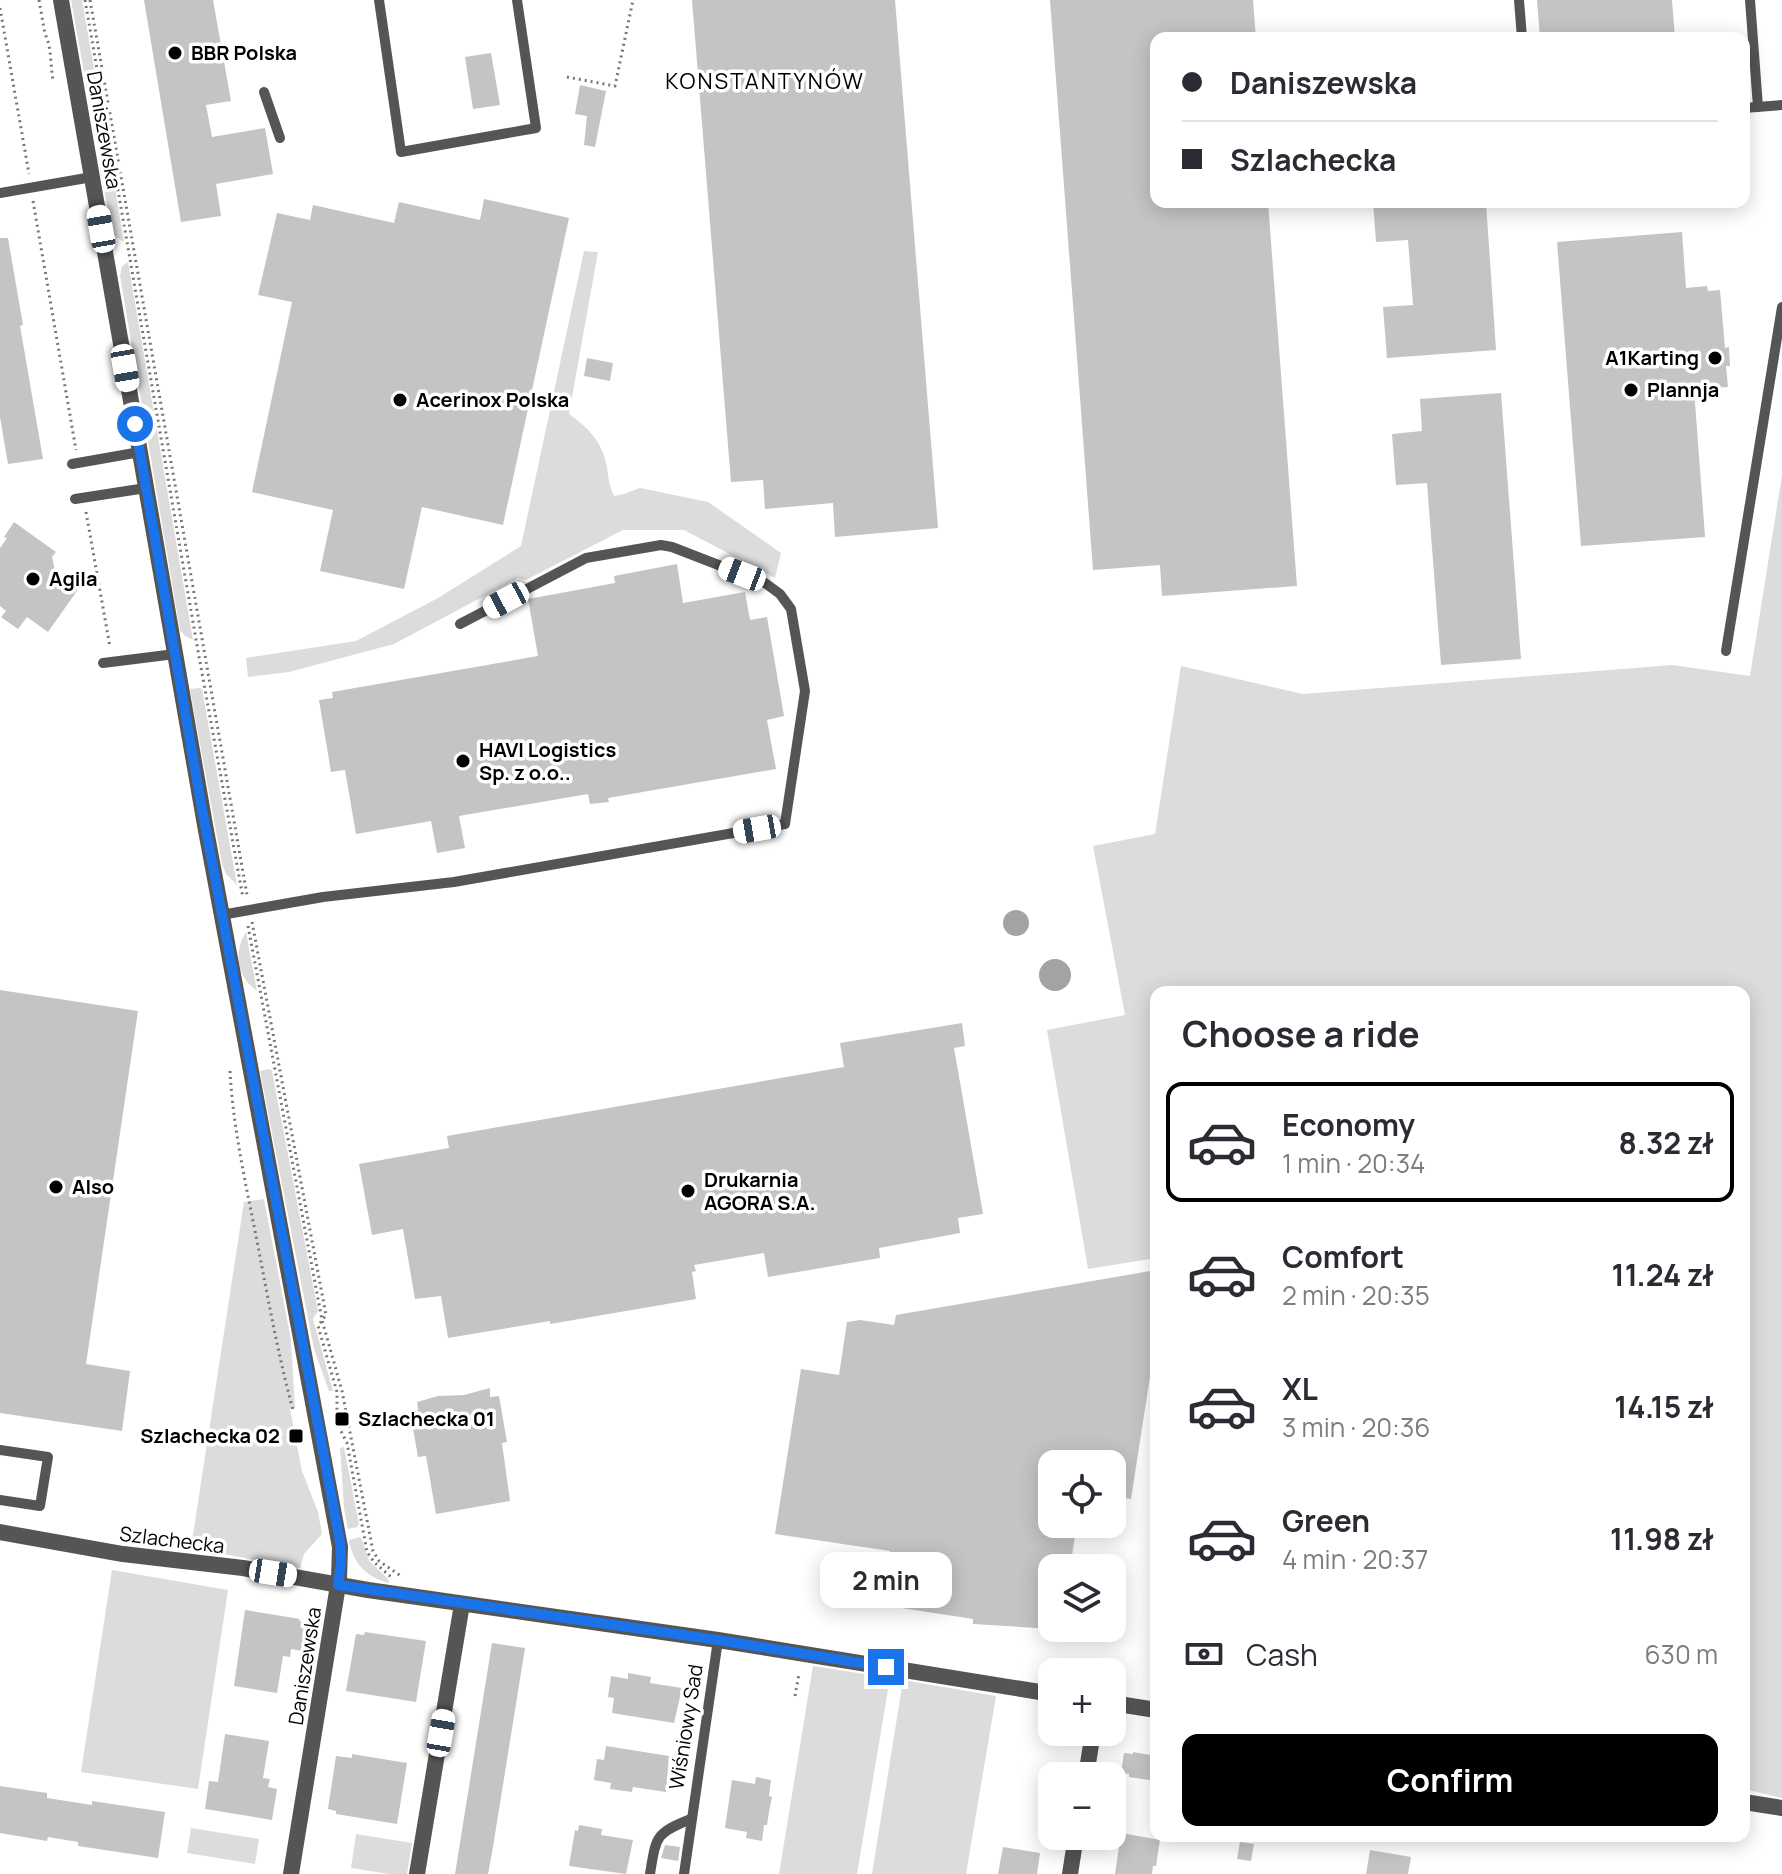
<!DOCTYPE html>
<meta charset="utf-8">
<style>
:root{--surface:#fff;--page:#f7f7f7;--text:#2b2b33;--muted:#7c7c81;--line:#e1e1e2;--accent:#000}
body{margin:0;font-family:Manrope,sans-serif;background:var(--page);color:var(--text);height:100vh;display:flex;flex-direction:column;font-size:30px;white-space:nowrap}
*{box-sizing:border-box;margin:0}
p{font-size:26px;color:var(--muted)}
.icon{flex:none;width:44px;height:44px;fill:none;stroke:currentColor;stroke-width:2;stroke-linecap:round;stroke-linejoin:round}
.map{position:relative;flex:1;overflow:hidden}
.sheet{position:absolute;left:1150px;top:986px;width:600px;height:856px;display:flex;flex-direction:column;background:var(--surface);border-radius:16px;box-shadow:0 4px 20px #0003}
.sheet>*{flex:none}
.guide{position:absolute;left:1150px;top:32px;width:600px;height:176px;border-radius:16px;box-shadow:0 4px 20px #0003;display:grid;align-content:center;height:176px;padding:0 32px;background:var(--surface)}
.fabs{position:absolute;left:1038px;top:1450px;display:grid;gap:16px}
.fabs a{display:grid;place-items:center;width:88px;height:88px;border-radius:16px;background:var(--surface);box-shadow:0 4px 20px #0003;font-size:40px}
.end{position:absolute;width:36px;height:36px;margin:-18px;border:10px solid #1a73e8;background:#fff;box-shadow:0 0 0 4px #fff}
.from{border-radius:50%}
.bubble{position:absolute;height:56px;border-radius:16px;background:var(--surface);box-shadow:0 4px 20px #0003;font-size:26px;font-weight:700;line-height:56px;text-align:center}
.car{position:absolute;width:24px;height:48px;margin:-24px -12px;border-radius:10px;box-shadow:0 0 6px 2px #0007;background:linear-gradient(#fff 24%,#345 0 40%,#fff 0 76%,#345 0 86%,#fff 0)}
.guide b{display:flex;align-items:center;gap:28px;height:76px;font-size:30px}
.guide b+b{border-top:2px solid var(--line)}
.guide i{width:20px;height:20px;background:var(--text)}
ul{padding:0;list-style:none}
li{display:flex;align-items:center;gap:24px;height:120px;margin:0 16px 12px;padding:0 16px;border:4px solid transparent;border-radius:16px}
li div{flex:1}
li b{display:block;font-size:30px}
li em{font-style:normal;font-weight:700}
li.active{border-color:var(--accent)}
li>.icon{width:72px;height:72px;stroke-width:1.5}
h2{padding:0 32px;font-size:36px;line-height:96px}
.pay{display:flex;align-items:center;gap:20px;height:88px;padding:0 32px;font-size:30px}
.pay p{margin-inline-start:auto}
.primary-button{display:flex;gap:16px;margin-top:auto;padding:16px 32px}
.primary-button a{flex:1;height:92px;border-radius:16px;background:var(--accent);color:#fff;font-size:32px;font-weight:700;line-height:92px;text-align:center}
.map>svg:first-child{display:block}
</style>
<div class="map">
<svg width="1782" height="1874" viewBox="0 0 1782 1874">
<rect width="100%" height="100%" fill="#fff"/>
<g fill="#dcdcdc">
<polygon points="71,0 82,0 105,131 97,127 92,117"/>
<polygon points="109,152 124,242 116,237 112,231 99,163 102,157"/>
<path d="M584 251 598 252 569 414C586 426 599 438 605 459 609 473 607 481 614 496L624 494 640 488 708 502 781 553 775 578 684 530H623L526 580 518 578 394 644 289 672 248 677 246 658 356 641 438 598 521 546Z"/>
<polygon points="128,262 193,640 185,636 180,630 120,276 122,266"/>
<polygon points="1782,475 1782,1798 1744,1789 1744,992 1156,992 1156,1258 1088,1269 1047,1030 1125,1015 1093,846 1155,834 1181,666 1303,694 1672,665 1750,676"/>
<polygon points="200,688 202,689 237,885 226,874 222,864 190,689"/>
<path d="M246 932 257 991C237 977 233 952 246 932Z"/>
<polygon points="269,1069 272,1071 318,1311 313,1319 333,1391 329,1391 314,1349 260,1071"/>
<polygon points="264,1199 291,1340 295,1408 290,1409 302,1471 318,1512 322,1534 304,1554 300,1568 191,1548 244,1202"/>
<polygon points="344,1447 359,1524 357,1527 348,1529 344,1508 340,1448"/>
<path d="M360 1537 362 1540 369 1561 388 1579 389 1583C366 1577 353 1563 349 1540Z"/>
<polygon points="112,1570 228,1590 198,1789 81,1772"/>
<polygon points="813,1666 890,1678 857,1874 779,1874"/>
<polygon points="903,1680 996,1696 966,1874 872,1874"/>
<polygon points="191,1828 259,1839 255,1864 187,1853"/>
<polygon points="356,1834 412,1843 407,1874 389,1874 351,1868"/>
</g>
<g fill="#a3a3a3">
<circle cx="1016" cy="923" r="13"/>
<circle cx="1055" cy="975" r="16"/>
</g>
<g fill="#c4c4c4">
<polygon points="144,0 213,0 231,101 206,105 212,137 265,128 273,174 216,184 221,216 181,222"/>
<polygon points="692,0 895,0 938,528 835,537 833,503 765,509 763,480 731,482"/>
<polygon points="1050,0 1253,0 1256,38 1156,38 1156,202 1268,202 1297,586 1162,596 1160,565 1093,570"/>
<polygon points="1537,0 1672,0 1675,38 1540,38"/>
<polygon points="491,53 500,105 473,109 465,57"/>
<polygon points="580,85 606,91 595,147 584,145 587,116 575,114"/>
<polygon points="484,199 569,218 503,525 422,507 404,589 320,571 333,510 252,492 291,307 292,302 258,295 277,213 310,220 313,205 394,223 399,202 480,220"/>
<polygon points="1373,202 1486,202 1496,350 1387,358 1383,307 1413,305 1408,240 1376,242"/>
<polygon points="1682,232 1686,288 1707,286 1708,291 1720,290 1725,348 1729,347 1730,366 1726,366 1728,387 1694,389 1705,537 1581,546 1557,242"/>
<polygon points="0,238 8,238 23,325 20,326 43,459 8,464 0,417"/>
<polygon points="587,358 613,363 610,381 584,376"/>
<polygon points="1501,393 1521,659 1441,665 1427,483 1396,485 1392,434 1422,431 1420,399"/>
<polygon points="14,522 56,552 52,557 55,571 79,588 48,632 27,617 18,629 1,617 6,611 0,606 0,548 7,538 4,537"/>
<polygon points="677,564 683,603 745,592 750,620 767,617 784,716 767,720 776,769 608,798 609,802 590,804 588,794 459,816 465,848 437,853 431,821 356,834 345,770 331,772 319,700 333,698 332,692 538,656 528,599 615,583 614,576"/>
<polygon points="0,990 138,1011 86,1364 130,1371 122,1431 0,1413"/>
<polygon points="962,1023 965,1046 954,1048 983,1214 958,1218 960,1233 879,1248 880,1258 768,1277 764,1253 694,1265 696,1271 692,1272 696,1299 550,1324 550,1321 448,1338 441,1296 415,1299 403,1229 372,1235 359,1164 449,1148 447,1136 844,1067 840,1043"/>
<polygon points="1156,1270 1156,1338 1131,1499 1112,1496 1112,1464 1052,1464 1052,1524 1077,1524 1070,1568 1052,1568 1052,1629 973,1624 973,1619 882,1605 890,1551 775,1534 801,1369 839,1375 847,1322 860,1320 894,1325 896,1315"/>
<polygon points="490,1388 490,1397 499,1396 507,1442 502,1443 510,1501 436,1514 426,1456 418,1457 410,1411 418,1410 417,1402 438,1396 464,1395"/>
<polygon points="245,1610 300,1619 299,1621 307,1622 302,1651 291,1649 290,1657 283,1656 277,1693 234,1686"/>
<polygon points="365,1632 426,1641 416,1702 346,1691 356,1634 364,1635"/>
<polygon points="492,1643 525,1648 492,1853 488,1874 455,1874"/>
<polygon points="628,1673 651,1677 650,1683 682,1688 674,1723 612,1713 614,1698 608,1697 611,1676 628,1679"/>
<polygon points="225,1734 269,1741 263,1778 270,1779 268,1787 277,1789 272,1820 205,1809 209,1781 218,1782"/>
<polygon points="606,1746 669,1756 666,1792 633,1787 632,1792 610,1789 611,1783 594,1780 597,1759 604,1760"/>
<polygon points="1133,1752 1156,1756 1156,1781 1129,1777 1129,1774 1121,1773 1124,1753 1133,1754"/>
<polygon points="352,1754 407,1763 397,1824 336,1814 336,1811 328,1809 336,1756 352,1758"/>
<polygon points="756,1777 771,1780 769,1796 772,1797 769,1812 767,1825 764,1825 762,1841 746,1838 747,1832 725,1828 732,1780 755,1784"/>
<polygon points="0,1786 47,1793 47,1798 92,1805 92,1801 165,1812 158,1858 78,1846 78,1842 48,1837 47,1841 0,1833"/>
<polygon points="579,1825 602,1829 601,1835 633,1840 626,1874 569,1866 575,1830 578,1831"/>
<polygon points="1121,1833 1160,1840 1156,1866 1153,1866 1152,1874 1115,1874"/>
<polygon points="1240,1842 1254,1844 1251,1861 1237,1859"/>
<polygon points="665,1845 680,1847 678,1861 661,1858"/>
<polygon points="1003,1847 1040,1853 1037,1874 998,1874"/>
<polygon points="1370,1850 1411,1857 1408,1874 1366,1874"/>
</g>
<g fill="none" stroke-linecap="round" stroke-linejoin="round">
<g stroke="#777" stroke-width="3" stroke-dasharray="2 4" stroke-linecap="butt">
<path d="M39 0 45 34C52 48 50 64 53 80"/>
<polyline points="85,0 198,651 243,898"/>
<polyline points="90,0 247,895"/>
<polyline points="0,8 29,174"/>
<polyline points="567,77 615,86 633,0"/>
<polyline points="33,201 76,450"/>
<polyline points="86,512 110,647"/>
<polyline points="252,922 326,1315 318,1326 337,1392 337,1410 340,1429 347,1443 367,1552 374,1562 391,1577"/>
<polyline points="248,926 322,1320 342,1391 373,1551 379,1561 401,1576"/>
<path d="M230 1071C233 1128 246 1185 257 1241 268 1298 278 1355 293 1410"/>
<polyline points="795,1696 799,1674"/>
</g>
<g stroke="#555" stroke-width="10">
<polyline points="379,0 401,152 536,128 517,0"/>
<polyline points="1519,0 1522,38"/>
<polyline points="1750,0 1758,107"/>
<polyline points="264,92 280,138"/>
<polyline points="1744,108 1782,105"/>
<polyline points="0,193 92,177"/>
<polyline points="72,464 140,452"/>
<polyline points="75,499 146,488"/>
<polyline points="1726,651 1782,307"/>
<polyline points="103,663 175,654"/>
<polyline points="221,915 323,897 454,882 785,824 805,691 791,609 780,594 765,583 672,547 661,545 586,558 460,624"/>
<polyline points="0,1450 48,1457 40,1506 0,1500"/>
<path d="M650 1874C656 1837 655 1833 691 1819"/>
<polyline points="684,1874 718,1640"/>
</g>
<g stroke="#555" stroke-width="16">
<polyline points="61,0 205,825 340,1547 339,1579 291,1874"/>
<polyline points="0,1532 123,1554 243,1568 368,1590 718,1640 1052,1694"/>
<polyline points="1112,1703 1156,1710"/>
<polyline points="1086,1776 1093,1732"/>
<polyline points="1744,1802 1782,1808"/>
<polyline points="417,1874 462,1604"/>
<polyline points="1070,1874 1076,1836"/>
</g>
</g>
<g fill="none" stroke-linecap="round" stroke-linejoin="round">
<polyline stroke="#1a73e8" stroke-width="10" points="135,424 200,798 340,1542 341,1563 338,1585 718,1640 886,1667"/>
</g>
<g fill="#000" stroke="#fff" stroke-width="3">
<circle cx="175" cy="53" r="8"/>
<circle cx="1715" cy="358" r="8"/>
<circle cx="1631" cy="390" r="8"/>
<circle cx="400" cy="400" r="8"/>
<circle cx="33" cy="579" r="8"/>
<circle cx="463" cy="761" r="8"/>
<circle cx="56" cy="1187" r="8"/>
<circle cx="688" cy="1191" r="8"/>
<rect x="334" y="1411" width="16" height="16" rx="4"/>
<rect x="288" y="1428" width="16" height="16" rx="4"/>
</g>
<g text-anchor="middle" stroke-width="7" stroke-linejoin="round" paint-order="stroke">
<g font-size="20" font-weight="bold" fill="#000" stroke="#fff" text-anchor="start">
<text x="191" y="60">BBR Polska</text>
<text x="1699" y="365" text-anchor="end">A1Karting</text>
<text x="1647" y="397">Plannja</text>
<text x="416" y="407">Acerinox Polska</text>
<text x="49" y="586">Agila</text>
<text x="479" y="757">HAVI Logistics<tspan x="479" dy="23">Sp. z o.o..</tspan></text>
<text x="704" y="1187">Drukarnia<tspan x="704" dy="23">AGORA S.A.</tspan></text>
<text x="72" y="1194">Also</text>
<text x="358" y="1426">Szlachecka 01</text>
<text x="280" y="1443" text-anchor="end">Szlachecka 02</text>
</g>
<g font-size="20" fill="#000" stroke="#fff">
<text transform="translate(104 130) rotate(80)" y="7">Daniszewska</text>
<text transform="translate(172 1540) rotate(7)" y="7">Szlachecka</text>
<text transform="translate(305 1666) rotate(-81)" y="7">Daniszewska</text>
<text transform="translate(686 1727) rotate(-81)" y="7">Wiśniowy Sad</text>
</g>
<g font-size="22" letter-spacing="2" fill="#000" stroke="#fff">
<text x="765" y="89">KONSTANTYNÓW</text>
</g>
</g>
</svg>
<div class="fabs">
<a><svg class="icon" aria-label="locate" viewBox="0 0 24 24"><circle cx="12" cy="12" r="6"/><path d="M12 2v4M12 18v4M2 12h4M18 12h4"/></svg></a>
<a><svg class="icon" aria-label="layers" viewBox="0 0 24 24"><path d="M12 4l9 5-9 5-9-5zM3 14l9 5 9-5"/></svg></a>
<a>+</a>
<a>−</a>
</div>
<i class="end from" style="left:135px;top:424px"></i>
<i class="end" style="left:886px;top:1667px"></i>
<div class="bubble" style="left:820px;top:1552px;width:132px">2 min</div>
<i class="car" style="left:101px;top:229px;rotate:350deg"></i>
<i class="car" style="left:125px;top:368px;rotate:170deg"></i>
<i class="car" style="left:742px;top:574px;rotate:291deg"></i>
<i class="car" style="left:506px;top:600px;rotate:242deg"></i>
<i class="car" style="left:757px;top:829px;rotate:260deg"></i>
<i class="car" style="left:273px;top:1573px;rotate:99deg"></i>
<i class="car" style="left:441px;top:1733px;rotate:10deg"></i>
<div class="guide">
<b><i class="from"></i>Daniszewska</b>
<b><i></i>Szlachecka</b>
</div>
<section class="sheet">
<h2>Choose a ride</h2>
<ul>
<li class="active"><svg class="icon" aria-label="car" viewBox="0 0 24 24"><path d="M5 17H2v-5l4-1 3-4h7l3 4 3 1v5h-3M9 17h6M6 11h13"/><circle cx="7" cy="17" r="2"/><circle cx="17" cy="17" r="2"/></svg><div><b>Economy</b><p>1 min · 20:34</p></div><em>8.32 zł</em></li>
<li><svg class="icon" aria-label="car" viewBox="0 0 24 24"><path d="M5 17H2v-5l4-1 3-4h7l3 4 3 1v5h-3M9 17h6M6 11h13"/><circle cx="7" cy="17" r="2"/><circle cx="17" cy="17" r="2"/></svg><div><b>Comfort</b><p>2 min · 20:35</p></div><em>11.24 zł</em></li>
<li><svg class="icon" aria-label="car" viewBox="0 0 24 24"><path d="M5 17H2v-5l4-1 3-4h7l3 4 3 1v5h-3M9 17h6M6 11h13"/><circle cx="7" cy="17" r="2"/><circle cx="17" cy="17" r="2"/></svg><div><b>XL</b><p>3 min · 20:36</p></div><em>14.15 zł</em></li>
<li><svg class="icon" aria-label="car" viewBox="0 0 24 24"><path d="M5 17H2v-5l4-1 3-4h7l3 4 3 1v5h-3M9 17h6M6 11h13"/><circle cx="7" cy="17" r="2"/><circle cx="17" cy="17" r="2"/></svg><div><b>Green</b><p>4 min · 20:37</p></div><em>11.98 zł</em></li>
</ul>
<div class="pay"><svg class="icon" aria-label="cash" viewBox="0 0 24 24"><path d="M3 7h18v10H3z"/><circle cx="12" cy="12" r="2"/></svg>Cash<p>630 m</p></div>
<div class="primary-button"><a>Confirm</a></div>
</section>
</div>
